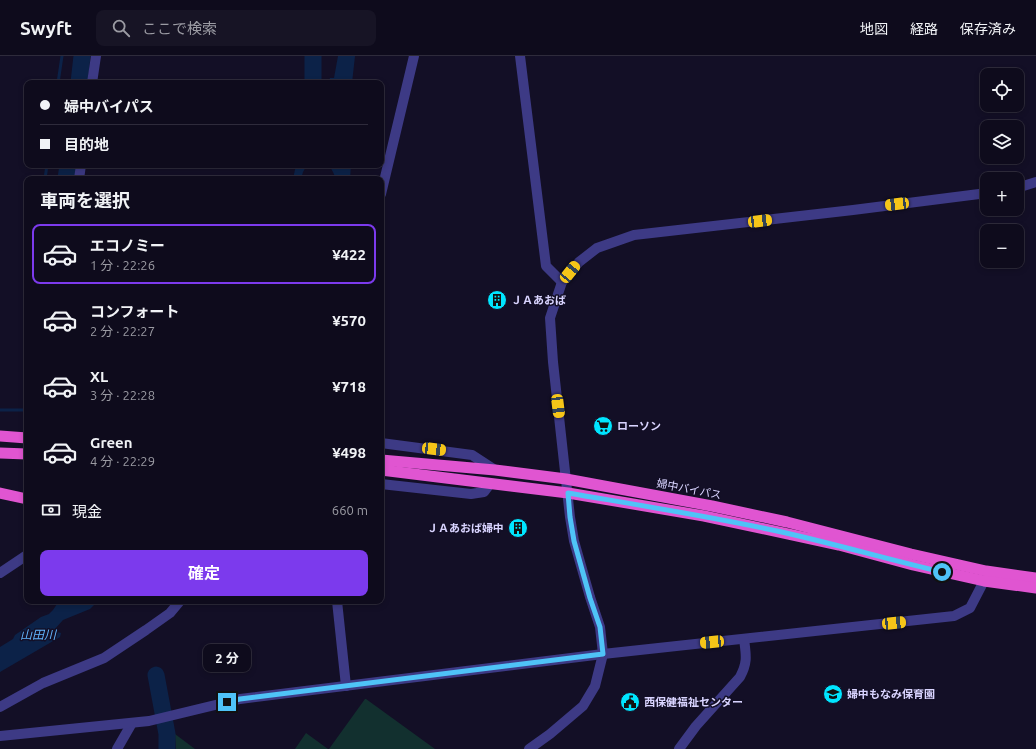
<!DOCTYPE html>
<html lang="ja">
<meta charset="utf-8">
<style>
:root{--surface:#0e0b1c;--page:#171425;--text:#f1f3f6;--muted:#9b9ba3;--line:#2e2b3b;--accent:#7c3aed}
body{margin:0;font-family:Ubuntu,"Noto Sans JP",sans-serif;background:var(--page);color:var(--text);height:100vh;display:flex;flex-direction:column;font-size:15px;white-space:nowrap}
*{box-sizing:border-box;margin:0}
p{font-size:13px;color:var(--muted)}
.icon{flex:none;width:22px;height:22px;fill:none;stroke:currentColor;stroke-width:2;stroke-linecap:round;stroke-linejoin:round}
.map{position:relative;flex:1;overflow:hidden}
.sheet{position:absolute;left:24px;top:120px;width:360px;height:428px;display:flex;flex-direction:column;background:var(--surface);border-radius:8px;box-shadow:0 2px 6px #0003,0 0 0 1px var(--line)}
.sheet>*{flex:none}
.guide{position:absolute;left:24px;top:24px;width:360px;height:88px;border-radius:8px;box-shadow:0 2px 6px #0003,0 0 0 1px var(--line);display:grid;align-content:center;height:88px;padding:0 16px;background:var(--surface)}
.tools{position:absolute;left:980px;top:12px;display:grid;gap:8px}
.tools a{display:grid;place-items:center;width:44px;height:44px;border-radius:8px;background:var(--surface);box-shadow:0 2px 6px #0003,0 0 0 1px var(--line);font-size:20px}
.end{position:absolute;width:18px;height:18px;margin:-9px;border:5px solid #4fc3f7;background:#111;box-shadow:0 0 0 2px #111}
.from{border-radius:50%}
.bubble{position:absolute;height:28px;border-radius:8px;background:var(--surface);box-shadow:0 2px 6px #0003,0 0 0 1px var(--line);font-size:13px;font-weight:700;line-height:28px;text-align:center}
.car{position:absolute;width:12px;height:24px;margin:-12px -6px;border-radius:5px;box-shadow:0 0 3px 1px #0007;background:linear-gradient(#f5c518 24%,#345 0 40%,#f5c518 0 76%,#345 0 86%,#f5c518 0)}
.guide b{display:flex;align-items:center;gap:14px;height:38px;font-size:15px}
.guide b+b{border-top:1px solid var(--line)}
.guide i{width:10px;height:10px;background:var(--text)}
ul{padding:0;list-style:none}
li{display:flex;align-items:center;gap:12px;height:60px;margin:0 8px 6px;padding:0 8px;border:2px solid transparent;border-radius:8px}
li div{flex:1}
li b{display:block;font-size:15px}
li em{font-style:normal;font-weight:700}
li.current{border-color:var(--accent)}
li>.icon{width:36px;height:36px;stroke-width:1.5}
h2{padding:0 16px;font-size:18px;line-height:48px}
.pay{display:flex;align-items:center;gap:10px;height:44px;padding:0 16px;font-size:15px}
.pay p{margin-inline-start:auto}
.primary-button{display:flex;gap:8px;margin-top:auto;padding:8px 16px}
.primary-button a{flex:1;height:46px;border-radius:8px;background:var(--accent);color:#fff;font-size:16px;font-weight:700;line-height:46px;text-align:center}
header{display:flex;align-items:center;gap:24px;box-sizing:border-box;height:56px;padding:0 20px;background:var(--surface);border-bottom:1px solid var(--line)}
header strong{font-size:19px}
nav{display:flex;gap:22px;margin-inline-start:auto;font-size:14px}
.search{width:280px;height:36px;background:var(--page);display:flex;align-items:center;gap:10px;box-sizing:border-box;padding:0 14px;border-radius:8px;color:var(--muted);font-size:15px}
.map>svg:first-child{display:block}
</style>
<header>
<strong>Swyft</strong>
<div class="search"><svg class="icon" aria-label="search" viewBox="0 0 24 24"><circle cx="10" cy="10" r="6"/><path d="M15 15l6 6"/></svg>ここで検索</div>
<nav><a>地図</a><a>経路</a><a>保存済み</a></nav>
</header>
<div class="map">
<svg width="1036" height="693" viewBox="0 0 1036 693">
<rect width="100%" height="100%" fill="#130f26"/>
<g fill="#12302f">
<polygon points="365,643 366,643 435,693 329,693"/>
<polygon points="306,677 328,693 295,693"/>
<polygon points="175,678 195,693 176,693"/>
</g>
<g fill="#0c2248">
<polygon points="338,0 355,0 352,27 328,27 330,22 334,22"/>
<polygon points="296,109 307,109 303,116 301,123 293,123"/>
<polygon points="329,109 351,109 350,123 336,123 333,116"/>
<polygon points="59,545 85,545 85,547 88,545 98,545 90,553 63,564 53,575 61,577 60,581 0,616 0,591 13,583 15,579 41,561 49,558 53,554"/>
</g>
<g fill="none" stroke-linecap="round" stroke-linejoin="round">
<g stroke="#0c2248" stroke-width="3">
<polyline points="58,27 62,0"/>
<polyline points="45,123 47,109"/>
<polyline points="0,354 27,354"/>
</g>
<g stroke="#0c2248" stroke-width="17">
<polyline points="79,27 82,0"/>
<polyline points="313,27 313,0"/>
<polyline points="66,123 68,109"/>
<polyline points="156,619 167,678 167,693"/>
</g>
<g stroke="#3d3a85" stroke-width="10">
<polyline points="520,0 546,210 562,226"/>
<polyline points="381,138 414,0"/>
<polyline points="381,387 472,399 495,414"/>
<polyline points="381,428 471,438 484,436 490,428"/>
<polyline points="337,545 346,630"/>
<polyline points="0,651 43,627 104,602 146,574 170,557 180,545"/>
<polyline points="117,693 132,667"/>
</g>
<g stroke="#3d3a85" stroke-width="10">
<polyline points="92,27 96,0"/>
<polyline points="79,123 81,109"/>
<polyline points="1017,132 1036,126"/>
<polyline points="0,517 27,499"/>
<polyline points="0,680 149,665 240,643 603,598 954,560 970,552 984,525 986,518"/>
<polyline points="529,693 550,678 583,650 595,630 603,598 600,571 590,541 574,485 570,461 553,306 550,262 562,226 579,206 597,192 634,179 853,154 987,137"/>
<path d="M679 693 696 670 740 621C748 606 746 599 744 583"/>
</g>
<g stroke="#e055d1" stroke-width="11">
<polyline points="0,380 27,382"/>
<polyline points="0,397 27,398"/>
<polyline points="381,404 495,414 566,423 712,450 787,466 911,498 986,515 1036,522"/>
<polyline points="381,414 568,437 704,460 839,489 913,509 984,525 1036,532"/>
<polyline points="0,437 27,443"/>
</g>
</g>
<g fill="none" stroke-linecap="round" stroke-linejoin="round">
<path stroke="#4fc3f7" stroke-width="5" d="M227 646 240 643 603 598 600 571 590 542 574 485 570 461 568 437C638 449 708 460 777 475 832 487 886 503 942 516"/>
</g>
<defs>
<symbol id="building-disc" viewBox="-11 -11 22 22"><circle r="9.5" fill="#00e5ff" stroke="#130f26"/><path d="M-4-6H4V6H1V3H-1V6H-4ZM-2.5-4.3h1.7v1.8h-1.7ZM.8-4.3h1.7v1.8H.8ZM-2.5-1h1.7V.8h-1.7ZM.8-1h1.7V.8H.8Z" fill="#111"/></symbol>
<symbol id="supermarket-disc" viewBox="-11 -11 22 22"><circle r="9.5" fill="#00e5ff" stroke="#130f26"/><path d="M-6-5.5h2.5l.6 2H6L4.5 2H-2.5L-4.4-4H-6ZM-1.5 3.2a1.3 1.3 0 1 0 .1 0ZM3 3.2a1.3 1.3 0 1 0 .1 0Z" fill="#111"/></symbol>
<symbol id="school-disc" viewBox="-11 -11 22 22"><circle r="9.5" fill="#00e5ff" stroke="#130f26"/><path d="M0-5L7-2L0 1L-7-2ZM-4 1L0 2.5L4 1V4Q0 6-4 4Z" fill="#111"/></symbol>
<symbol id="civic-disc" viewBox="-11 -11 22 22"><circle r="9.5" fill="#00e5ff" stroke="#130f26"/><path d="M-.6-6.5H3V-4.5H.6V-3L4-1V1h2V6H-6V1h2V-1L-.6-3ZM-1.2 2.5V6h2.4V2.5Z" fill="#111"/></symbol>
</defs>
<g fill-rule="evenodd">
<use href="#building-disc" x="486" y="233" width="22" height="22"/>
<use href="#supermarket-disc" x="592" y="359" width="22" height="22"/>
<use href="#building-disc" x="507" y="461" width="22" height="22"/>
<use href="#school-disc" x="822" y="627" width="22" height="22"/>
<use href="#civic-disc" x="619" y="635" width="22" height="22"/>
</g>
<g text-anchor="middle" stroke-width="3" stroke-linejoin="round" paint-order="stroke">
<g font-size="11" font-weight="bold" fill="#d9d4ff" stroke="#130f26" text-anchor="start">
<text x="511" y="248">ＪＡあおば</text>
<text x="617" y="374">ローソン</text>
<text x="504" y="476" text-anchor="end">ＪＡあおば婦中</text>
<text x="847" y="642">婦中もなみ保育園</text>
<text x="644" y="650">西保健福祉センター</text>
</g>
<g font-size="11" fill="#d9d4ff" stroke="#130f26">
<text transform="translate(689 433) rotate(11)" y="4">婦中バイパス</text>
</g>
<g font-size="12" font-style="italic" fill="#62b6ff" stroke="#130f26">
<text x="38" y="583">山田川</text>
</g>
</g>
</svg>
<div class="tools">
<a><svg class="icon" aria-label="locate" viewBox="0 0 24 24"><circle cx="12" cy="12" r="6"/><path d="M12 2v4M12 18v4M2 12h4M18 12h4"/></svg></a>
<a><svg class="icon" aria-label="layers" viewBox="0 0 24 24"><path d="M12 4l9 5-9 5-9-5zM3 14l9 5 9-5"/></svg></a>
<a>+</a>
<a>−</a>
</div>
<i class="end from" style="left:942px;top:516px"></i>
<i class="end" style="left:227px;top:646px"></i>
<div class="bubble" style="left:203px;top:588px;width:48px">2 分</div>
<i class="car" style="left:897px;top:148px;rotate:263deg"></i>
<i class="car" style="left:760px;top:165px;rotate:83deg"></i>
<i class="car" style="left:570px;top:216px;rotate:39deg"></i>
<i class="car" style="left:558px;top:350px;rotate:173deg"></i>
<i class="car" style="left:434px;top:393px;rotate:97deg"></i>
<i class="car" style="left:894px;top:567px;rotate:84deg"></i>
<i class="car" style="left:712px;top:586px;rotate:264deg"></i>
<div class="guide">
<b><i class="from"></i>婦中バイパス</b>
<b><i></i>目的地</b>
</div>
<section class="sheet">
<h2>車両を選択</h2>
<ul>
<li class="current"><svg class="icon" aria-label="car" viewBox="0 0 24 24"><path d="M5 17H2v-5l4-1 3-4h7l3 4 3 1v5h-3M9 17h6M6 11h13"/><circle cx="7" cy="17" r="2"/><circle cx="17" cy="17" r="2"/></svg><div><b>エコノミー</b><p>1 分 · 22:26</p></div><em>¥422</em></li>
<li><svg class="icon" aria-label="car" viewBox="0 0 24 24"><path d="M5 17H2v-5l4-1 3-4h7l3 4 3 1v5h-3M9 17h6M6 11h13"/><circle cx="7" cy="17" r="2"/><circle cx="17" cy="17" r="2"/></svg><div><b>コンフォート</b><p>2 分 · 22:27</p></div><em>¥570</em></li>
<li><svg class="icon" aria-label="car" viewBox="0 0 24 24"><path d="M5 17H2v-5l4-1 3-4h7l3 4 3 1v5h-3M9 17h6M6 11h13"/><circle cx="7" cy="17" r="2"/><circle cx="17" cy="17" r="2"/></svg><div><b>XL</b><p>3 分 · 22:28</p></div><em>¥718</em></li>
<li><svg class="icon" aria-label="car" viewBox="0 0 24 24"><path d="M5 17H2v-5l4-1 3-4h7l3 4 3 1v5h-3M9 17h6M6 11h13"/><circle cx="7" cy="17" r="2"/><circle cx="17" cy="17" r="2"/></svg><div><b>Green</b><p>4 分 · 22:29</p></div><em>¥498</em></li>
</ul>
<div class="pay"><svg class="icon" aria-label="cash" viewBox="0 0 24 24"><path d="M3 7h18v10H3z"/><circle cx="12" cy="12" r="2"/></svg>現金<p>660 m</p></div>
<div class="primary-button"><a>確定</a></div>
</section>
</div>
